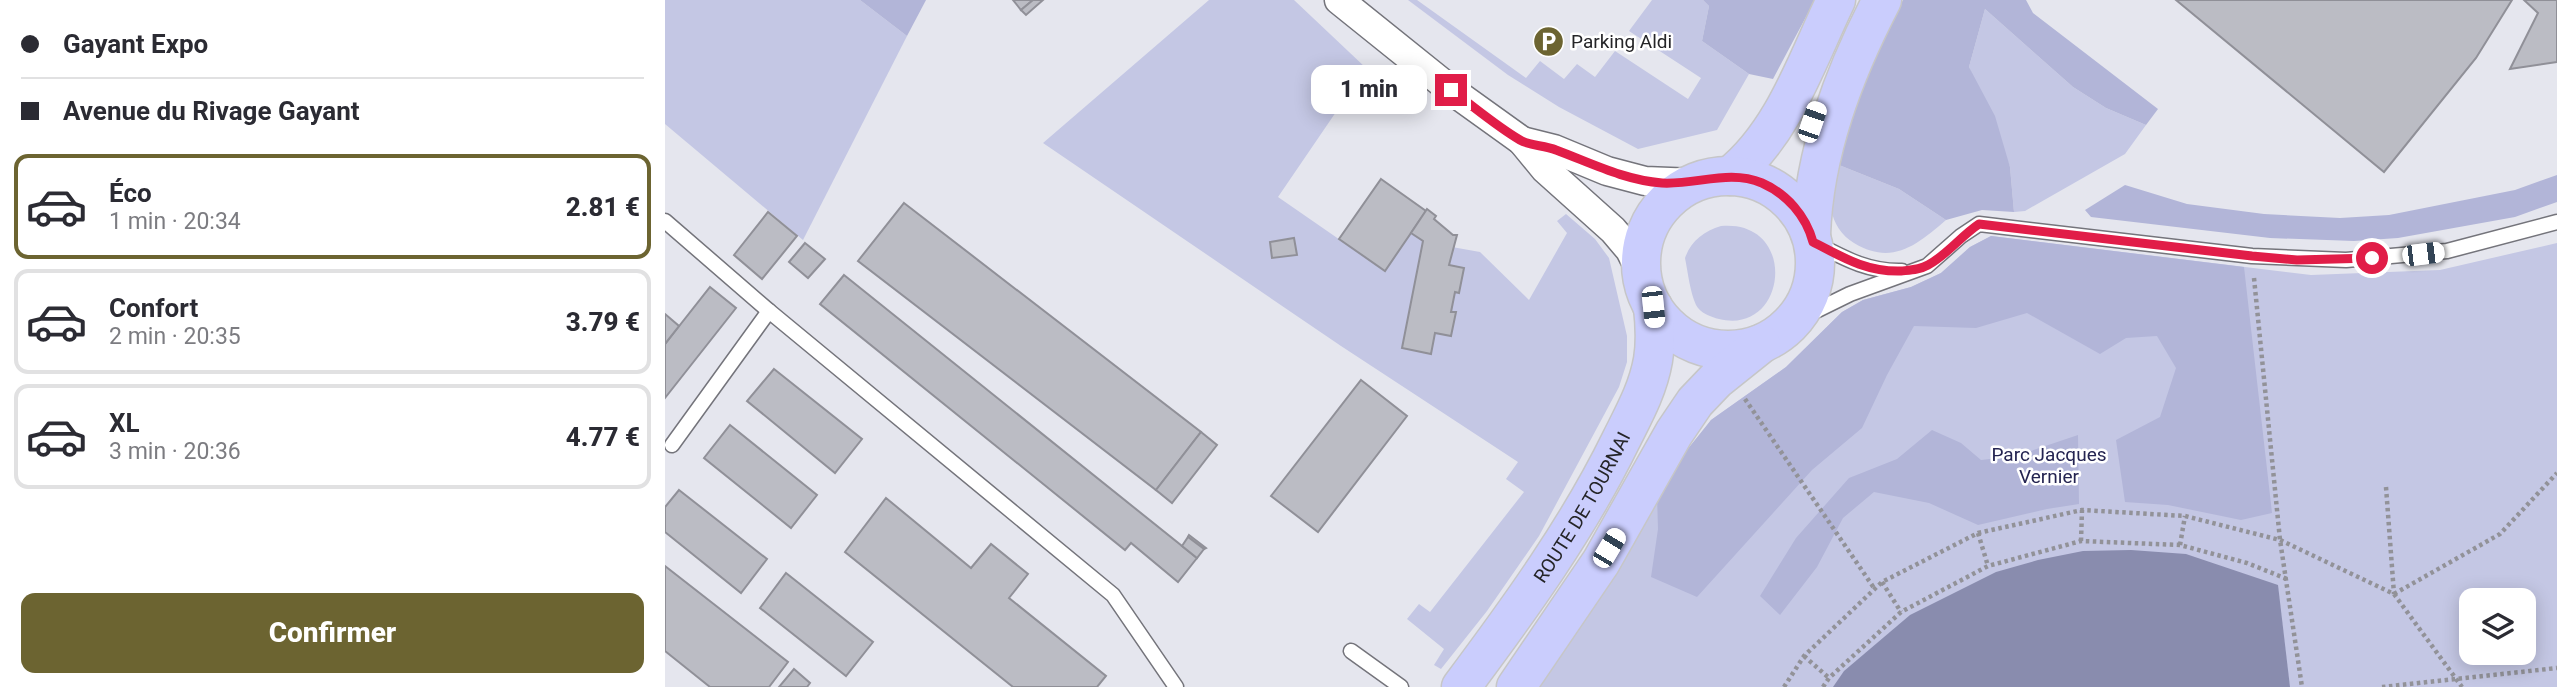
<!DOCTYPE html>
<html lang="fr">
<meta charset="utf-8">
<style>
:root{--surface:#fff;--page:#f2f2f3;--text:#2b2b33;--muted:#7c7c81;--line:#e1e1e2;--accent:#6c6431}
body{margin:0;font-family:Roboto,sans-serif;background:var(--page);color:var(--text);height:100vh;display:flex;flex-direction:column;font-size:26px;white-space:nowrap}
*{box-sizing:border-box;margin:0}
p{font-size:23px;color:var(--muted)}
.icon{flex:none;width:38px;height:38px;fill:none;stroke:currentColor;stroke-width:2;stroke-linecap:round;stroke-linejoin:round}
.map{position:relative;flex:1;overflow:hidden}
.drawer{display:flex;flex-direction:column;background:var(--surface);width:665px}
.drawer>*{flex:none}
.hud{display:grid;align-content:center;height:154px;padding:0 21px;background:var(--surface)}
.controls{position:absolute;left:1794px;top:588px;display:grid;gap:14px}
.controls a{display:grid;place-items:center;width:77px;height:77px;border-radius:14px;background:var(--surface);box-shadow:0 4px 18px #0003;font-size:35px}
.end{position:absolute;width:32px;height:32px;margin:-16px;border:9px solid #e11d48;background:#fff;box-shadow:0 0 0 4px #fff}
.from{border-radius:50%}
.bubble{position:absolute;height:49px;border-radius:14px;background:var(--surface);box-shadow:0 4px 18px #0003;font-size:23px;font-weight:800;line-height:49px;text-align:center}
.car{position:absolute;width:21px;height:42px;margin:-21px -10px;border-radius:9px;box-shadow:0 0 5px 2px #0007;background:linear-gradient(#fff 24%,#345 0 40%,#fff 0 76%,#345 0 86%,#fff 0)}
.hud b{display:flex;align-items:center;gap:24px;height:66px;font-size:26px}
.hud b+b{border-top:2px solid var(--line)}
.hud i{width:18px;height:18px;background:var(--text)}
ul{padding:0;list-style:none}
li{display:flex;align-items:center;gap:21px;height:105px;margin:0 14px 10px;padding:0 7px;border:4px solid var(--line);border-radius:14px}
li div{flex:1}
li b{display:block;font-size:26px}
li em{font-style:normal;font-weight:800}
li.current{border-color:var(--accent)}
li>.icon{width:63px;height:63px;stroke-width:1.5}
.action{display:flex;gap:14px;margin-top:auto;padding:14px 21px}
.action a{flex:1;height:80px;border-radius:14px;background:var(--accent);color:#fff;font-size:28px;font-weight:800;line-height:80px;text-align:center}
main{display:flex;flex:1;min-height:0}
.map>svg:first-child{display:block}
</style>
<main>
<section class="drawer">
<div class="hud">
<b><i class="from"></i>Gayant Expo</b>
<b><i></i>Avenue du Rivage Gayant</b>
</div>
<ul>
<li class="current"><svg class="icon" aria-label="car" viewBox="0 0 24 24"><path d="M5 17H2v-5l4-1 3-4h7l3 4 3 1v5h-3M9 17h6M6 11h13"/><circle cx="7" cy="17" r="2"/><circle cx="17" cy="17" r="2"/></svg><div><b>Éco</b><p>1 min · 20:34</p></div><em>2.81 €</em></li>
<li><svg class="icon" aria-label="car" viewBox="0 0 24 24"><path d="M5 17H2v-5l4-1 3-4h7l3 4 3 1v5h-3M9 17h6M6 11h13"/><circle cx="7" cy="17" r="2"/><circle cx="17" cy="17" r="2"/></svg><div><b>Confort</b><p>2 min · 20:35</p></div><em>3.79 €</em></li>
<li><svg class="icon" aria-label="car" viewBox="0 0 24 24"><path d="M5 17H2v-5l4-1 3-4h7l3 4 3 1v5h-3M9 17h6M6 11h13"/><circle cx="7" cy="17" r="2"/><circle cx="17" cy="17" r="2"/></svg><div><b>XL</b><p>3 min · 20:36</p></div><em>4.77 €</em></li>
</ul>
<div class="action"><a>Confirmer</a></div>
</section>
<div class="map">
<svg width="1892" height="687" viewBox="0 0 1892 687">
<rect width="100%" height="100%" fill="#e5e6ee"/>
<g fill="#c4c7e4" fill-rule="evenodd">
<polygon points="0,0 195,0 242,36 138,240 0,124"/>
<polygon points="544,0 629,0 701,68 613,197 720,271 746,233 758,241 738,348 765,354 770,333 786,336 791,313 786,312 790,292 794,293 799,269 784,265 787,247 815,252 864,300 902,233 892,221 901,214 930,239 944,258 962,336 962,362 954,387 874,536 822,611 776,669 769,665 779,649 742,619 754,604 765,612 859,492 841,479 853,462 676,346 378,143"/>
<polygon points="743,0 752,0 861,78 875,61 899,79 912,64 930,77 950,51 1023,99 1036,78 964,31 987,0 1038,0 1044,6 1037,41 1084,74 1052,130 973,149 894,107 843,75"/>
<polygon points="1320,9 1408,87 1441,108 1481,125 1460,154 1360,211 1349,212 1345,167 1304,67"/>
<path d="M1174 165 1234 189 1281 220C1252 245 1227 266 1189 243 1177 236 1168 223 1166 208 1165 195 1171 178 1174 165Z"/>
<path d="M1056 226C1134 219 1123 336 1054 319 1046 317 1035 313 1031 305 1025 292 1023 273 1020 258 1026 241 1039 231 1056 226Z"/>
<path d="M1326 236 1646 275 1775 270 1892 243V687H868L1046 420 1121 367 1177 312 1198 300 1246 287 1276 273 1305 247ZM1806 600H1858V653H1806Z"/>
</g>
<g fill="#b2b5d8">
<polygon points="195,0 261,0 242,36"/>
<polygon points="1038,0 1150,0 1108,79 1084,74 1037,41 1044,6"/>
<polygon points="1238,0 1361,0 1368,13 1493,109 1481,125 1441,108 1408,87 1320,9 1304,67 1330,116 1345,167 1349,212 1317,210 1281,220 1234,189 1174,165 1187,109 1213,45"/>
<polygon points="1892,175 1892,202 1850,217 1733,238 1689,241 1605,238 1426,217 1420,210 1460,185 1522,204 1599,214 1675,218 1724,215 1850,190"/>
<polygon points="1326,236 1579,267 1607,513 1576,520 1503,505 1460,502 1451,440 1495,417 1511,368 1492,336 1461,338 1435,354 1362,313 1311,328 1249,326 1222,375 1197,428 1147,470 1032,597 986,577 993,529 992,495 1013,461 1046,420 1121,367 1177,312 1198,300 1246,287 1276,273 1305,247"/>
<polygon points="1267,430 1296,443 1316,460 1351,456 1413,435 1414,504 1382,509 1313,525 1264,503 1209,492 1178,518 1152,567 1115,615 1095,596 1131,538 1184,478 1232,459"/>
</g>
<polygon fill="#898cae" points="1466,550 1521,554 1613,585 1625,687 1168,687 1179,671 1245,615 1331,572 1373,560 1418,551"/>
<g fill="#bbbcc4" stroke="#909098" stroke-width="2">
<polygon points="348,0 368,0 356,10"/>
<polygon points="368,0 378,0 361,15 356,10"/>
<polygon points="1511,0 1847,0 1811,58 1719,172"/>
<polygon points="1859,0 1892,0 1892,62 1845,69 1873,13"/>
<polygon points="716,179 761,211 720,271 674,239"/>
<polygon points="239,203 536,432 491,490 193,261"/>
<polygon points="762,209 771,216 769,219 788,235 792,235 784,265 799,268 794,293 790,292 786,312 791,312 786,336 770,333 766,354 737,348 758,241 746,233"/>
<polygon points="103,212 132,236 97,279 69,255"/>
<polygon points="629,238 632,255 607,258 605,242"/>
<polygon points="140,243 160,259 143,278 124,262"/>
<polygon points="179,275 532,558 513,582 466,543 460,550 155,304"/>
<polygon points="45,287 71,308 0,398 0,344"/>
<polygon points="0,314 14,326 0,344"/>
<polygon points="109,369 197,439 170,473 82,401"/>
<polygon points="696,380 742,416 653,532 606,496"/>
<polygon points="65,425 152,495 126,528 39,458"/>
<polygon points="536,432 552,445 507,503 491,490"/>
<polygon points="14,490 102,559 76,593 0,532 0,507"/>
<polygon points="221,498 306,568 326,544 363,574 344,598 441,676 432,687 348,687 180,552"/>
<polygon points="524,535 541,548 539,549 523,537"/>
<polygon points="523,537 539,549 532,558 517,546"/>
<polygon points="0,566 123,662 104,687 45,687 0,651"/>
<polygon points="121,573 208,642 181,676 95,608"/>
<polygon points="129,669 145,683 142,687 114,687"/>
</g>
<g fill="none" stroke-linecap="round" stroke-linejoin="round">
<defs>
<g id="lane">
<polyline points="0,221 104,311 448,595 511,687"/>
<path d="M1148 242C1177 257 1202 272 1237 271"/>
<polyline points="1126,323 1185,294 1262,266 1296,236 1314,224 1587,256 1681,260 1782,251 1892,222"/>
<polyline points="7,445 104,311"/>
<polyline points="686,651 736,687"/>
</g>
<g id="street">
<polyline points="674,0 786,90 857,141 880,169 948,230 965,250 977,274"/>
<polyline points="857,141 889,149 942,171 980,181 1030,183"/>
</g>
<g id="primary">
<path d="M1065 176C1119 133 1142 60 1171 0"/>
<circle cx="1063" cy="263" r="87"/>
<path d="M1146 235C1149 152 1179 73 1217 0"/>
<path id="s1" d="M796 687C855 608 913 528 956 440 969 414 983 389 988 360 991 342 990 325 988 307"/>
<polyline points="851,687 936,562 1009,433 1030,402 1051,380 1096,344"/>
</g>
</defs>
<use href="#lane" stroke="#74747b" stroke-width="17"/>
<use href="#street" stroke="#74747b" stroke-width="31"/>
<use href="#primary" stroke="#c6c6c7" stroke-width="41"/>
<g stroke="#929298" stroke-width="4.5" stroke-dasharray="3.5 3.5" stroke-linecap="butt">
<polyline points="1589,278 1615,540 1637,687"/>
<polyline points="1080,399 1209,588"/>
<polyline points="1721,487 1729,594"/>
<polyline points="1313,533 1323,566"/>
<polyline points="1416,541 1417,510"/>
<polyline points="1515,545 1520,516"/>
<polyline points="1217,582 1236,612"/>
<polyline points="1729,594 1835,534 1892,473"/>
<polyline points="1139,656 1164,678"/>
<polyline points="1119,687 1139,656 1217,582 1313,533 1417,510 1520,516 1615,540 1729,594 1797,687"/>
<polyline points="1158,687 1164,678 1236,612 1323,566 1416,541 1515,545 1582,563 1622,579"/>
<polyline points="1717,687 1892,668"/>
</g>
<use href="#lane" stroke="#fff" stroke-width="14"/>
<use href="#street" stroke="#fff" stroke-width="28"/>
<use href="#primary" stroke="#cacdfd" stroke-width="38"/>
</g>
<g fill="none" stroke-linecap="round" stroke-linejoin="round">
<path stroke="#e11d48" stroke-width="9" d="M786 90C808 106 831 126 855 140 865 146 879 145 891 150 926 163 959 180 997 183 1032 185 1064 169 1097 183 1122 194 1141 216 1148 242 1177 257 1201 272 1236 271 1246 270 1254 270 1263 265 1282 255 1296 236 1314 224L1587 256 1632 260 1707 258"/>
</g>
<defs>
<symbol id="parking-disc" viewBox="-11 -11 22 22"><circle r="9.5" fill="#6c6431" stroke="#fff"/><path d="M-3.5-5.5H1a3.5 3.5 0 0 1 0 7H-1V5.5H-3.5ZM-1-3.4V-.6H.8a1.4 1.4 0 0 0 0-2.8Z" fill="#fff"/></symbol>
</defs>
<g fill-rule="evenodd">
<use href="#parking-disc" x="866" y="24" width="35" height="35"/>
</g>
<g text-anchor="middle" stroke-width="5" stroke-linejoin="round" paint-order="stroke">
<g font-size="19" fill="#252528" stroke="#fff" text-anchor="start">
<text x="906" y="48">Parking Aldi</text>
</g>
<g font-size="19" fill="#242451" stroke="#fff">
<text x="1384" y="461">Parc Jacques<tspan x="1384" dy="22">Vernier</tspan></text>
</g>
<g font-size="19" fill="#252528" stroke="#fff">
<text dy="7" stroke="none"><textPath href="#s1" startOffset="217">ROUTE DE TOURNAI</textPath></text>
</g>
</g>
</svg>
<div class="controls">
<a><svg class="icon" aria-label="layers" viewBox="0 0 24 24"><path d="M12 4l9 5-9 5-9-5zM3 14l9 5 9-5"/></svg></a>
</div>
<i class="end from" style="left:1707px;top:258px"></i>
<i class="end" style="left:786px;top:90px"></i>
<div class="bubble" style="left:646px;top:65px;width:116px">1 min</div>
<i class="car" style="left:1147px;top:122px;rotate:19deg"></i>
<i class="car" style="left:1758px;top:254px;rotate:83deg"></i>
<i class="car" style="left:988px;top:307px;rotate:174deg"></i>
<i class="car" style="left:944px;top:548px;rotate:31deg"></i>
</div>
</main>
